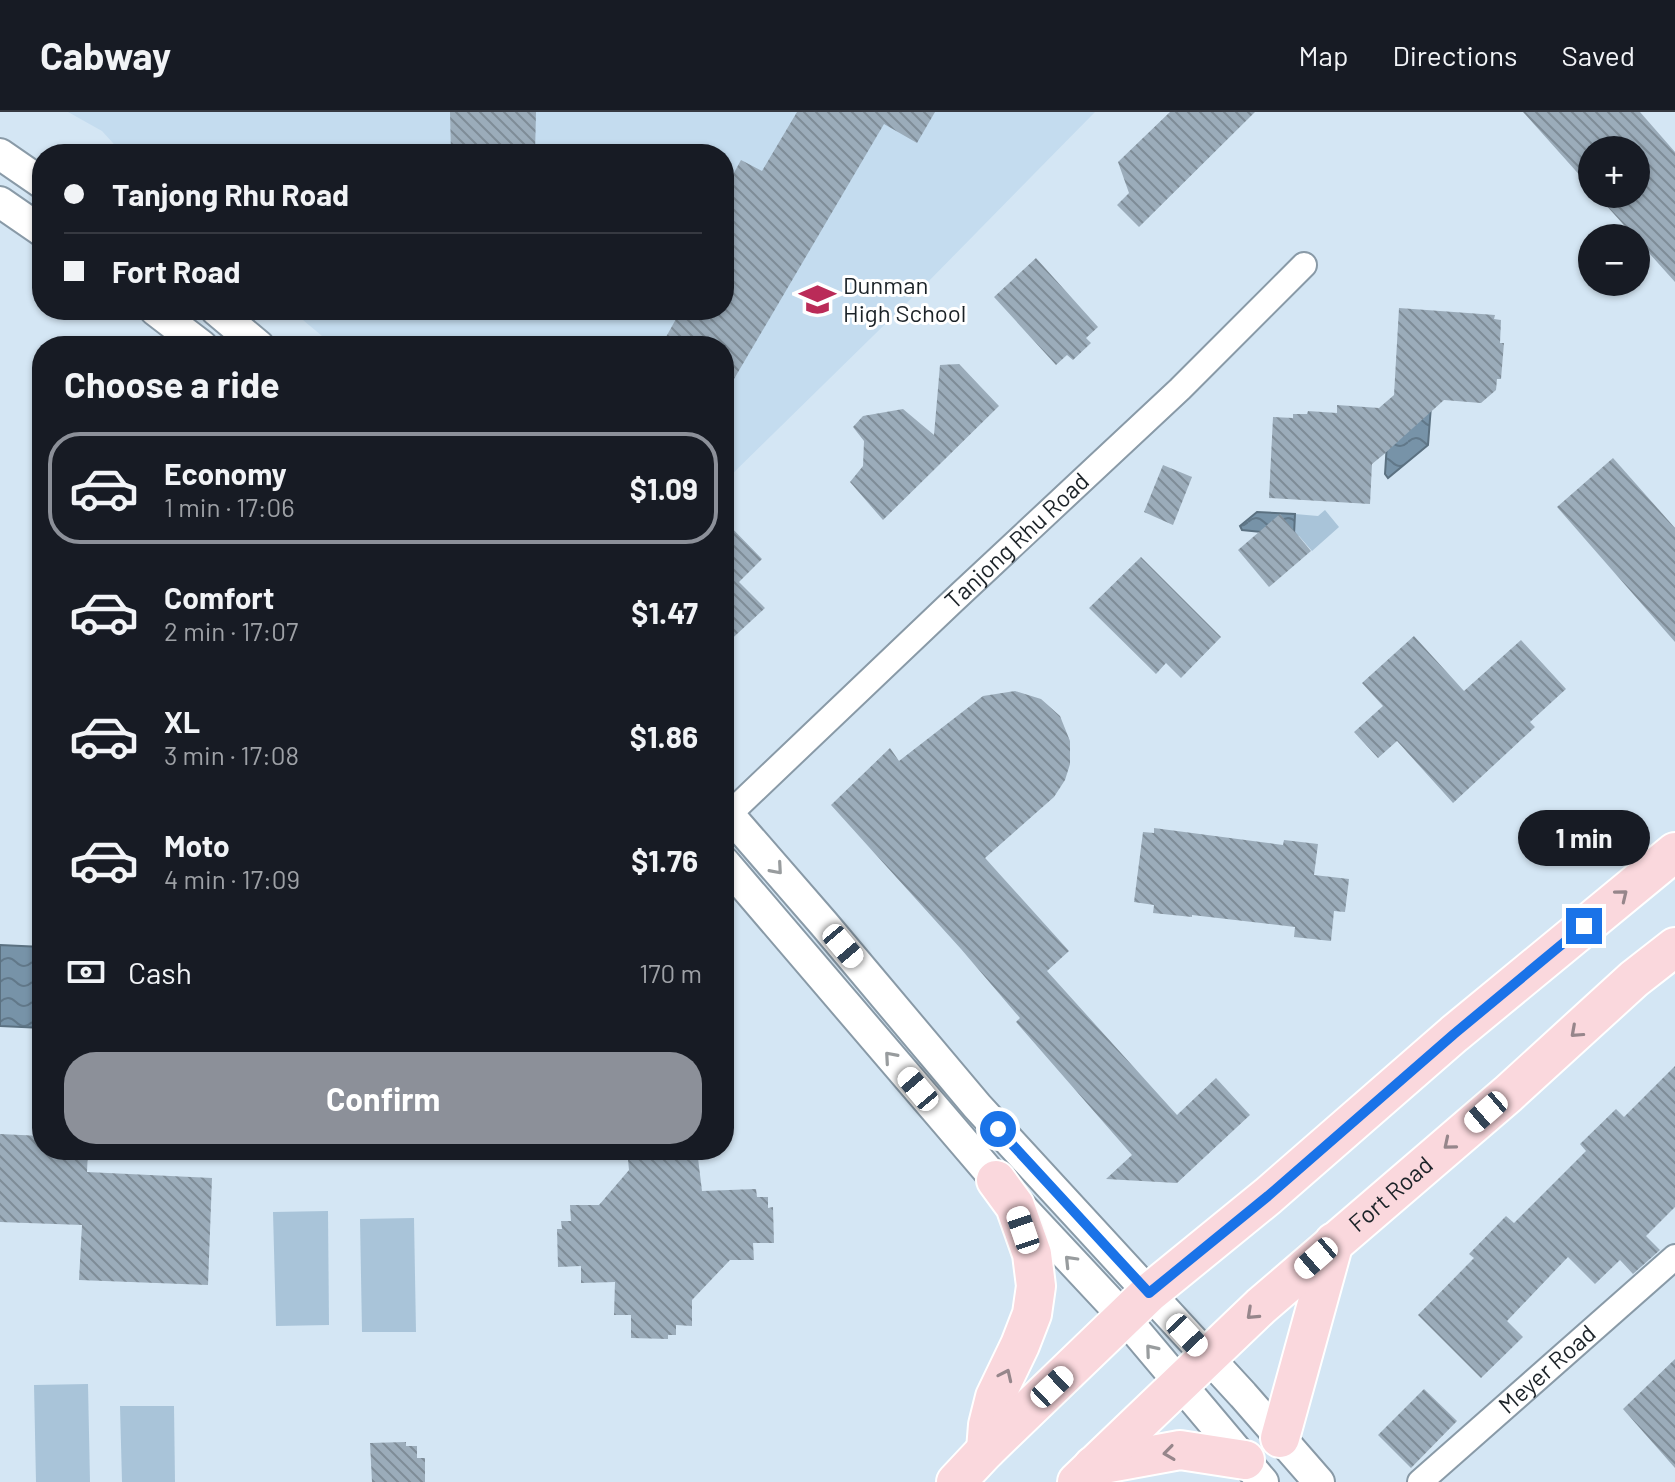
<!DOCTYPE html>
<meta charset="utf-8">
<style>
:root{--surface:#171b24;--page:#242831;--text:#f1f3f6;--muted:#9ea1a6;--line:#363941;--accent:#8c9099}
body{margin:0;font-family:Barlow,sans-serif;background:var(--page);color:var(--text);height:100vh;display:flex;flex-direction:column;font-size:30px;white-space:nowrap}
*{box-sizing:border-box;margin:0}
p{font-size:26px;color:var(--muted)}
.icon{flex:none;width:44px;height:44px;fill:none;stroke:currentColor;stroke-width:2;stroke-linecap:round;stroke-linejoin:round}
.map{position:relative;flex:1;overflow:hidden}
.sheet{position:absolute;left:32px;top:224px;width:702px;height:824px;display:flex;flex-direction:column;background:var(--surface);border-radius:32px;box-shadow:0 2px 6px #0004}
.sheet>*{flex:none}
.top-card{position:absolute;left:32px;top:32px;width:702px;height:176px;border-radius:32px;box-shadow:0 2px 6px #0004;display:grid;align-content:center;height:176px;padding:0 32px;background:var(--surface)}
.controls{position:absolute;left:1578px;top:24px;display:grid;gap:16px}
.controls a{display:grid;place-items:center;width:72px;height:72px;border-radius:50%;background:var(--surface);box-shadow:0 2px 6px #0004;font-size:40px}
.end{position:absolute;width:36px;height:36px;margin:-18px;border:10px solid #1a73e8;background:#fff;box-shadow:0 0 0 4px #fff}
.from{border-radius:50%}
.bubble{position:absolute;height:56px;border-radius:28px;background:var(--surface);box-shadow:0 2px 6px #0004;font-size:26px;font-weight:700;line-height:56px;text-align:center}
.car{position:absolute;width:24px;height:48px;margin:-24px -12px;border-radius:10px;box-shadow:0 0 6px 2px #0007;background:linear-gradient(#fff 24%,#345 0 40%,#fff 0 76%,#345 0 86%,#fff 0)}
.top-card b{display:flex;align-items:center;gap:28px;height:76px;font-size:30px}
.top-card b+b{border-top:2px solid var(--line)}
.top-card i{width:20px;height:20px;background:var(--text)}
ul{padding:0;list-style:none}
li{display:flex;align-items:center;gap:24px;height:112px;margin:0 16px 12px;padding:0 16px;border:4px solid transparent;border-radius:32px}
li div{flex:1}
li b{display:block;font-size:30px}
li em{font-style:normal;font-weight:700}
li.selected{border-color:var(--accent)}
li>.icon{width:72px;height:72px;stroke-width:1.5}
h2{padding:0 32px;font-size:36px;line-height:96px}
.pay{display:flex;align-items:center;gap:20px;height:88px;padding:0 32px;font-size:30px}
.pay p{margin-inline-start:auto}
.button{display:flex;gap:16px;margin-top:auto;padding:16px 32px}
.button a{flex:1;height:92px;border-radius:32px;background:var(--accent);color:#fff;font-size:32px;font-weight:700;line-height:92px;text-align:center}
header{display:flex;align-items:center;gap:48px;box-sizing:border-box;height:112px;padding:0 40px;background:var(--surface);border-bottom:2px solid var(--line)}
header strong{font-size:38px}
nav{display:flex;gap:44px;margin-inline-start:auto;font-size:28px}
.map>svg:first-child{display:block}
</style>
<header>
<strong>Cabway</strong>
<nav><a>Map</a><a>Directions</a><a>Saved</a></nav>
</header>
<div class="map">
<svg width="1675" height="1370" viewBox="0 0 1675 1370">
<defs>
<pattern id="water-waves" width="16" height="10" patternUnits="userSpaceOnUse" patternTransform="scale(2)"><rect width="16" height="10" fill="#7793a8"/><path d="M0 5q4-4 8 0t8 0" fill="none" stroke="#617889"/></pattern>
<pattern id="building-back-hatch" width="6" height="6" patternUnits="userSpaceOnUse" patternTransform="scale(2)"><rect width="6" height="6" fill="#9bacba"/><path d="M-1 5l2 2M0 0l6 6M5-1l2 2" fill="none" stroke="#7e8c97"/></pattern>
</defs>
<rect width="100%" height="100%" fill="#d4e6f4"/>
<polygon fill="#c4dcef" points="68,0 1095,0 921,177 724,370 724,234 334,234 291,198 724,198 724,42 123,42 102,19"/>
<g fill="#a9c4d9">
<polygon points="1325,398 1339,415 1312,439 1299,424 1294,423 1295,402 1318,404"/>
<polygon points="328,1099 329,1213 276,1214 273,1100"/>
<polygon points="414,1106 416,1220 362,1220 360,1107"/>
<polygon points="88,1272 90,1370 36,1370 34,1273"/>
<polygon points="120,1294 174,1294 175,1370 122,1370"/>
</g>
<g fill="url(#water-waves)" stroke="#5b7181" stroke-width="2">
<polygon points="1431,294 1428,333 1388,366 1385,362 1388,315"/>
<polygon points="1257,400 1295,402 1294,423 1242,418 1240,414"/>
<polygon points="0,833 42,835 42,916 0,914"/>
</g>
<g fill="url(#building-back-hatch)">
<polygon points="450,0 536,0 535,42 451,42"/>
<polygon points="797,0 935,0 917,31 884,12 724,284 724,234 661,234 681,198 724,198 724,79 741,48 762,59"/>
<polygon points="1170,0 1255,0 1139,115 1117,93 1129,81 1118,50"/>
<polygon points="1523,0 1640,0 1675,40 1675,170 1596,82 1636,82 1636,38 1592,38 1592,77"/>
<polygon points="1036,146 1098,215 1086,226 1091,231 1073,248 1067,243 1056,253 994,185"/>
<polygon points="1399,196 1495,203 1494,207 1501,208 1500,231 1504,231 1501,267 1497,267 1496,278 1481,291 1444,288 1383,343 1372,352 1370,392 1269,386 1273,305 1293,306 1293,302 1307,302 1308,299 1337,301 1337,293 1379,296 1394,283"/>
<polygon points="959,252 999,294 883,408 850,370 863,354 864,329 853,315 863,304 903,297 934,323 940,253"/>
<polygon points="1613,346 1675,416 1675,530 1557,395"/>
<polygon points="1163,353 1192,365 1173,413 1144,400"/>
<polygon points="1280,402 1311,439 1269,475 1238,438"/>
<polygon points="724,408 762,447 739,470 765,496 724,534"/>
<polygon points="1141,445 1221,525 1181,566 1166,551 1156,562 1089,496"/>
<polygon points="1414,524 1464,579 1521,528 1566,577 1530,610 1535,615 1453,691 1397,629 1378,646 1354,620 1383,594 1362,571"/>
<polygon points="1015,579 1041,587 1060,604 1070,629 1070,652 1065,668 1054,685 985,746 1069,839 1047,859 1177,1003 1216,966 1250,1003 1177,1071 1106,1067 1132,1043 1016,910 1020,906 961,837 831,693 890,636 899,649 983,584"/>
<polygon points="1154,716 1283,733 1284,728 1318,732 1314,763 1349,767 1345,800 1334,799 1331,829 1294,825 1295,815 1192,803 1192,805 1153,801 1154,793 1134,790 1143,720 1154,721"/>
<polygon points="1675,954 1675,1095 1646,1124 1660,1138 1633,1162 1620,1148 1595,1172 1568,1145 1507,1209 1523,1225 1481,1266 1418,1203 1474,1146 1469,1142 1506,1104 1514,1111 1586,1039 1580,1032 1616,997 1624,1005"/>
<polygon points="0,1022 42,1024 42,1038 88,1038 87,1060 212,1066 208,1173 79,1168 82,1113 0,1110"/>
<polygon points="627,1038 697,1038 702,1079 756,1077 757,1085 768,1085 768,1096 773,1095 774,1131 753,1131 754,1148 730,1148 692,1188 692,1214 676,1213 676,1223 668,1223 668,1227 631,1226 631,1203 614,1203 615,1170 581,1171 581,1154 558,1155 557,1117 562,1117 561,1109 571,1109 570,1093 599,1093 629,1058"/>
<polygon points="1675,1247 1675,1356 1623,1297"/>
<polygon points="1424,1277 1457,1309 1411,1356 1378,1323"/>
<polygon points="406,1330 406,1334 417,1334 417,1346 425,1346 425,1370 372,1370 370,1331"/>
</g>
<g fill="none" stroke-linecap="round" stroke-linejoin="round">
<defs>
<g id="minor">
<path id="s1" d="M724 707 952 490 1180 277 1304 153"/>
<path id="s2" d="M1420 1370 1675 1145"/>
</g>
<g id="tertiary">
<polyline points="0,42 42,71"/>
<polyline points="0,90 42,119"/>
<polyline points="155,198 202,234"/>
<polyline points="216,198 259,234"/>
<polyline points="724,697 824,812 977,994 1243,1283 1319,1370"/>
<polyline points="724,750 996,1068 1124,1205 1263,1370"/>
</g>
<g id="primary">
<polyline points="1280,1326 1334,1130"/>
<polyline points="986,1338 988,1313 995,1285 1020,1233 1032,1202 1036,1174 1032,1142 1015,1094 996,1068"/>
<polyline points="1093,1354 1180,1338 1245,1348"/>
<polyline points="956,1370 986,1338 1149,1181 1268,1084 1454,922 1675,740"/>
<path id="s3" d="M1077 1370 1261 1194 1508 982 1634 867 1675 835"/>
</g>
</defs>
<use href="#minor" stroke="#899aa7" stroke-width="28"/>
<use href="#tertiary" stroke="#899aa7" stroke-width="34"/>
<use href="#primary" stroke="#fff" stroke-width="42"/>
<use href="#minor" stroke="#fff" stroke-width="24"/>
<use href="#tertiary" stroke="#fff" stroke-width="30"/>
<use href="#primary" stroke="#fad8dd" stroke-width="38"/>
</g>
<defs><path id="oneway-chevron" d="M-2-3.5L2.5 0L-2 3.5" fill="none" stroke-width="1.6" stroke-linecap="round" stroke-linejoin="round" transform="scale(2)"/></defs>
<g stroke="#989c9e">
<use href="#oneway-chevron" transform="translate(777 757) rotate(49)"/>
<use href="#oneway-chevron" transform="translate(890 945) rotate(-131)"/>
<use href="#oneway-chevron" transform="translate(1070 1149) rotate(-134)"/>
<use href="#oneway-chevron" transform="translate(1151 1238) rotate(-130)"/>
</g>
<g stroke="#96868b">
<use href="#oneway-chevron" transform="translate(1622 783) rotate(-39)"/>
<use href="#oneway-chevron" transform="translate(1576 920) rotate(138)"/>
<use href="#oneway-chevron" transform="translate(1449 1032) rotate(140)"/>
<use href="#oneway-chevron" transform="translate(1252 1202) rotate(137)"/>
<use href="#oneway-chevron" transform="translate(1006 1263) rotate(-65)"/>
<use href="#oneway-chevron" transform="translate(1169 1341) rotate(172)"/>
</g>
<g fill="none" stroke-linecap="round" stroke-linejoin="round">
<polyline stroke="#1a73e8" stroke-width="10" points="998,1017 1149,1181 1268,1084 1454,922 1584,814"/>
</g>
<defs>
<symbol id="school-bare" viewBox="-9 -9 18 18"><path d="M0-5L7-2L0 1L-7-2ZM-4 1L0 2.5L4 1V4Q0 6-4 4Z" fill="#ba2b58" stroke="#fff" stroke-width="2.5" paint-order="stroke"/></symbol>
</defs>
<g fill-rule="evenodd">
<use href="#school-bare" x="792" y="162" width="51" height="51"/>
</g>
<g text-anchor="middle" stroke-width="6" stroke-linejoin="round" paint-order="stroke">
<g font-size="24" fill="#1b2227" stroke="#fff" text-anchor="start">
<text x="843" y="182">Dunman<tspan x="843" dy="28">High School</tspan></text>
</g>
<g font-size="24" fill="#1b2227" stroke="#fff">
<text dy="8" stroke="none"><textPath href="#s1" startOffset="404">Tanjong Rhu Road</textPath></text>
<text dy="8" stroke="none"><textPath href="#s3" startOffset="426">Fort Road</textPath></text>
<text dy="8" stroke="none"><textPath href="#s2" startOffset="170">Meyer Road</textPath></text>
</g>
</g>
</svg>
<div class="controls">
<a>+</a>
<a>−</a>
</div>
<i class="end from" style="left:998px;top:1017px"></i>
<i class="end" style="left:1584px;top:814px"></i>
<div class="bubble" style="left:1518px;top:698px;width:132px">1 min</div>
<i class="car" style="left:843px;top:834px;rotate:140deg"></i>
<i class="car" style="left:918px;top:977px;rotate:320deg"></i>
<i class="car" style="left:1486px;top:1000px;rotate:229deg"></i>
<i class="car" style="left:1023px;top:1118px;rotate:341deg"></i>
<i class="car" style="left:1316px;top:1146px;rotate:229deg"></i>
<i class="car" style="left:1187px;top:1223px;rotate:137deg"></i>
<i class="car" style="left:1052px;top:1275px;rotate:47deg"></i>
<div class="top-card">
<b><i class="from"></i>Tanjong Rhu Road</b>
<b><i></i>Fort Road</b>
</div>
<section class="sheet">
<h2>Choose a ride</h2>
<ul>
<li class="selected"><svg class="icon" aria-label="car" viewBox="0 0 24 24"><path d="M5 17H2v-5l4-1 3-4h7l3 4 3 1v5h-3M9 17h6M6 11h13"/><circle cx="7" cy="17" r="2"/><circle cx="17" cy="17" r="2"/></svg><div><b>Economy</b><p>1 min · 17:06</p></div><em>$1.09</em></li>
<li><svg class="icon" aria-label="car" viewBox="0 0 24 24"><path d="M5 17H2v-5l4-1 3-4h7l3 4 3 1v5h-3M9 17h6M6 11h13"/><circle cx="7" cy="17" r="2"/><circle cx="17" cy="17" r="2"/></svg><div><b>Comfort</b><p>2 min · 17:07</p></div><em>$1.47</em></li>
<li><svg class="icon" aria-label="car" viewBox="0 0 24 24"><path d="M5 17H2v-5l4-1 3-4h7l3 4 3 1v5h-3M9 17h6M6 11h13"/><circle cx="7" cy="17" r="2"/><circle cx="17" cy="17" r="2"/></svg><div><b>XL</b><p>3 min · 17:08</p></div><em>$1.86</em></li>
<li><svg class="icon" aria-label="car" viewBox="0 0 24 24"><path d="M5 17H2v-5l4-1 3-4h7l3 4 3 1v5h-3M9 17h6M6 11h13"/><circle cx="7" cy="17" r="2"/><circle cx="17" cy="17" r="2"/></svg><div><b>Moto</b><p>4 min · 17:09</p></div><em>$1.76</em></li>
</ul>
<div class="pay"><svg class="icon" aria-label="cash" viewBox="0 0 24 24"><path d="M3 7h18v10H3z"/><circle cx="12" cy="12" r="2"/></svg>Cash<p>170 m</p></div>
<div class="button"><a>Confirm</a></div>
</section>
</div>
